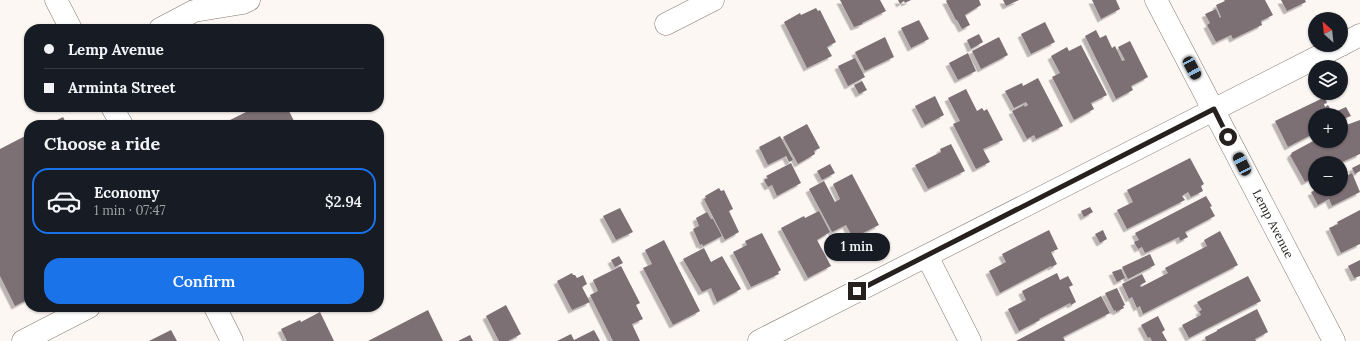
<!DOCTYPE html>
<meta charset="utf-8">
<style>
:root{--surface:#171b24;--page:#20242c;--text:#f1f3f6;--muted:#9ea1a6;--line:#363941;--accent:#1a73e8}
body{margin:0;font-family:Lora,serif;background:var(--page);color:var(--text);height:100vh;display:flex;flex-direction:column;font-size:15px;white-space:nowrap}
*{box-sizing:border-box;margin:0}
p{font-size:13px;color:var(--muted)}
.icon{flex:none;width:22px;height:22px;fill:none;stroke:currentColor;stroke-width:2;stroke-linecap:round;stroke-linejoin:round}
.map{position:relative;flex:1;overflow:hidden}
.panel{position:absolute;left:24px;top:120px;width:360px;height:192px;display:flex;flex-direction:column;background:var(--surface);border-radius:16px;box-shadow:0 1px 3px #0004}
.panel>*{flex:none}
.guide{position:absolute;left:24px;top:24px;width:360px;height:88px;border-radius:16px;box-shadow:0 1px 3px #0004;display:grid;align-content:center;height:88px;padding:0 20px;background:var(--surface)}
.needle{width:26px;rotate:333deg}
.buttons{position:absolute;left:1308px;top:12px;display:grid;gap:8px}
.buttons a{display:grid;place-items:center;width:40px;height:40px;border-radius:50%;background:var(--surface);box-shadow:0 1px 3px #0004;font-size:20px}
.end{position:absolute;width:18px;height:18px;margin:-9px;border:5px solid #26211e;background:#fff;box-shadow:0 0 0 2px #fff}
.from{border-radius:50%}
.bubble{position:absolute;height:28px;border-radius:14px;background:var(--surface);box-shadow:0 1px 3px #0004;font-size:13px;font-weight:600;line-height:28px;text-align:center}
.car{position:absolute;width:12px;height:24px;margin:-12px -6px;border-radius:5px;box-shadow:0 0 3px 1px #0007;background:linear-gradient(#222 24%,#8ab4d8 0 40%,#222 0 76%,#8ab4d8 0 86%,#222 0)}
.guide b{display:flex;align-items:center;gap:14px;height:38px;font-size:15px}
.guide b+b{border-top:1px solid var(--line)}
.guide i{width:10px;height:10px;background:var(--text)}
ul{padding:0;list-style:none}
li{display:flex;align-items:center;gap:12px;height:66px;margin:0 8px 6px;padding:0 12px;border:2px solid transparent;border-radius:16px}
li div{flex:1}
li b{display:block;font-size:15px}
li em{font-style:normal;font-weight:600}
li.active{border-color:var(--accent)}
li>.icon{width:36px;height:36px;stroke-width:1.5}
h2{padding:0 20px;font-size:18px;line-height:48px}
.cta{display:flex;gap:8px;margin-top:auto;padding:8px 20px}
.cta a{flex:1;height:46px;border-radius:16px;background:var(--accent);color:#fff;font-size:16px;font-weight:600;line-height:46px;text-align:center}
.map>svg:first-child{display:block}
</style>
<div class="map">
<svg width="1360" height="341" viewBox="0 0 1360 341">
<defs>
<filter id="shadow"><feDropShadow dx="-3.5" dy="3.5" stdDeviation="0" flood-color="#0004"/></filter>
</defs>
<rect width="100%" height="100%" fill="#fdf7f4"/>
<g fill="#7d6f74" filter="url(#shadow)">
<polygon points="840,0 880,0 886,11 862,23 863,24 854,27"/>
<polygon points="898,0 911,0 905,3 904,1 900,4"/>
<polygon points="947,0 979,0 981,5 965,15 970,25 962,29 957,20 956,20 946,1"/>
<polygon points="1003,0 1019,0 1006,6"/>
<polygon points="1092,0 1116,0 1120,9 1101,19"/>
<polygon points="1224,0 1265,0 1273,15 1261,21 1262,25 1233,39 1231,35 1216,42 1207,25 1210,23 1205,14 1216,9 1220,18 1221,17 1216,5 1225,1"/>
<polygon points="1281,0 1305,0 1306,2 1287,11"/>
<polygon points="816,8 818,11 820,10 836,42 827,47 832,56 807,68 784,22 800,13 801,15"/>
<polygon points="919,20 929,39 911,48 901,28"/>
<polygon points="1045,22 1055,42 1031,54 1021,34"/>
<polygon points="1096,30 1100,38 1106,35 1112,48 1115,46 1122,61 1125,60 1118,47 1130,41 1148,77 1131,86 1133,90 1116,99 1085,36"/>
<polygon points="979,34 983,42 971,49 967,40"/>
<polygon points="885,37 894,57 865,71 855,52"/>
<polygon points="999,37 1008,55 981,69 972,51"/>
<polygon points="1081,45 1107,95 1091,103 1094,109 1074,120 1052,77 1060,73 1051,56 1067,47 1069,51"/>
<polygon points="968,53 976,71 958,80 949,63"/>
<polygon points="855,58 865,77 848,86 838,66"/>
<polygon points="1038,78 1063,126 1036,139 1034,135 1027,139 1012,111 1024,105 1025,107 1028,105 1026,102 1014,108 1005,91 1022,83 1023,86"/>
<polygon points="862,81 867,90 859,94 854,85"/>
<polygon points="966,89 977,111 982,108 984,111 987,109 1003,140 983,149 990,162 976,169 953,124 960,121 948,98"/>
<polygon points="935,96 944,115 925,125 915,106"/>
<polygon points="1325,97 1327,103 1324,104 1325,107 1328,105 1334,115 1315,115 1315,133 1288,147 1275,121"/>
<polygon points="256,107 287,107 296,125 220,125"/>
<polygon points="1346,107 1351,116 1341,120 1341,115 1339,115 1337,111"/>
<polygon points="63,117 67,125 47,125"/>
<polygon points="1360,120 1360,154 1340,163 1315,163 1315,177 1305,182 1290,155 1292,154 1291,153 1315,140 1341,141 1341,127"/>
<polygon points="807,124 820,148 814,151 815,154 798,164 783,137"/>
<polygon points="29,134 29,299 15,306 0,276 0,149"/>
<polygon points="780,136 793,160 789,162 786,156 768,165 759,147"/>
<polygon points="951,144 965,171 928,189 915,165 941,152 940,149"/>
<polygon points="1190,158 1204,184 1201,186 1203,191 1191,197 1188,192 1182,196 1185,200 1127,229 1117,210 1133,202 1127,190"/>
<polygon points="791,163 801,183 777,196 772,185 768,187 764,180 768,178 766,176"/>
<polygon points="830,164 835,173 822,180 817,171"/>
<polygon points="1360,164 1360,171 1355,174 1352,168"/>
<polygon points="1352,173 1360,192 1332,206 1329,199 1318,205 1311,192 1318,189 1341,189 1341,178"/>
<polygon points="852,174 879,225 853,238 846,225 832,232 809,189 824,181 835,202 840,199 833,184"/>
<polygon points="719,188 721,191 724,190 733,209 729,211 739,232 725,240 704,199 706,198 705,196"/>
<polygon points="1206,196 1212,206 1210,207 1215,216 1185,232 1188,237 1180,241 1179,237 1145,253 1142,247 1138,249 1134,242 1139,240 1135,233"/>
<polygon points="1090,207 1093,212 1084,217 1081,211"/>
<polygon points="620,208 633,232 616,240 603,216"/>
<polygon points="1360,210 1360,244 1341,253 1329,228 1338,224 1337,222"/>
<polygon points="819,211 830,232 817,240 831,266 808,278 781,228 804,216 805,218"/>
<polygon points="707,212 711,219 713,219 722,236 703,246 702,244 700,245 693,229 699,226 696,218"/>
<polygon points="1049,230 1058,249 1051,252 1057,264 1052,267 1051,266 1000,293 989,271 1006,262 1002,254"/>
<polygon points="1103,230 1107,239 1100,243 1095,234"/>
<polygon points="1220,231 1238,265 1143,314 1140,306 1137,308 1132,297 1129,299 1122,284 1142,274 1146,282 1140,285 1141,287 1168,273 1165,268 1207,246 1204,240"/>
<polygon points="762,233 781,270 778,272 779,274 751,287 733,252 747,245 745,241"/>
<polygon points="664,240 700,311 673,325 643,268 652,264 645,250"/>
<polygon points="704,248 711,262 722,256 741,289 717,302 711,288 702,292 683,259"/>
<polygon points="1150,254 1155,265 1128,279 1122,267"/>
<polygon points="619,256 623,263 615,267 611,260"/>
<polygon points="1360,260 1360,276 1354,278 1348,266"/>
<polygon points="621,266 640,303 636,305 643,319 632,324 640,341 613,341 590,295 598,291 593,280"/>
<polygon points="1121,269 1125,278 1117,282 1112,272"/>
<polygon points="572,273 573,275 575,275 577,278 583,275 587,284 582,287 590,302 572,310 557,281"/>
<polygon points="1057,273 1060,280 1068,276 1073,285 1069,287 1076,302 1071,305 1070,303 1039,319 1040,320 1019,331 1008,309 1026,300 1022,291"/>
<polygon points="1248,276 1261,301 1189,338 1182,325 1201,315 1199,311 1202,310 1197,302"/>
<polygon points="1117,288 1125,305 1123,306 1124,308 1116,312 1116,310 1114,311 1105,293"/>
<polygon points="1101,296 1110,313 1063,337 1065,341 1016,341"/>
<polygon points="506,305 521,334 508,341 499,341 486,316"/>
<polygon points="1257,309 1268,332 1255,339 1256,341 1206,341 1205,337 1217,331 1217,330"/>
<polygon points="428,310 443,341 368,341"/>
<polygon points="320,312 334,341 287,341 281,329 300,320 301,322"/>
<polygon points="1158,316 1165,330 1162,332 1167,341 1152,341 1150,337 1148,338 1141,325"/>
<polygon points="171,330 177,341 149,341"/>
<polygon points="594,330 600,341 557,341 571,334 574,340"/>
<polygon points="470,335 473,341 458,341"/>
</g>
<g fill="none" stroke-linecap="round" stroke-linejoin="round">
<defs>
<g id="minor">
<polyline points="1156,0 1334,341"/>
<polyline points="666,24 713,0"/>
<polyline points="160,29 194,11 243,3 249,0"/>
<polyline points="1341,45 1360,35"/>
<polyline points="927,256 970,341"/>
<polyline points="23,341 89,307"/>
<polyline points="759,341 1341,45"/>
</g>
<g id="major">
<polyline points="56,0 71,29"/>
<polyline points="112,107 122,125"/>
<polyline points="215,307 232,341"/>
</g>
</defs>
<use href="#minor" stroke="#857971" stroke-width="23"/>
<use href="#major" stroke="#857971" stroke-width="23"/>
<use href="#minor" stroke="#fff" stroke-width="22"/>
<use href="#major" stroke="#fff" stroke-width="22"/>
</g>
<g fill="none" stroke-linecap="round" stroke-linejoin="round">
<polyline stroke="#26211e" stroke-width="5" points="857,291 1214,109 1228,137"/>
</g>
<g text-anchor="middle" stroke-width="3" stroke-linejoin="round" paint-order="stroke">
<g font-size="12" fill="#26211e" stroke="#fff">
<text transform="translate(1273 224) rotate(63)" y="4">Lemp Avenue</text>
</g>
</g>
</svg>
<div class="buttons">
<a><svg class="needle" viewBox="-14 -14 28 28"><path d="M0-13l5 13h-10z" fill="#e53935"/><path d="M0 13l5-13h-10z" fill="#9ea1a6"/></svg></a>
<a><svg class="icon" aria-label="layers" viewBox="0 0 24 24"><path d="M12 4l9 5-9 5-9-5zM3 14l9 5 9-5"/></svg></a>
<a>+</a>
<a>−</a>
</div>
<i class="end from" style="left:1228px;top:137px"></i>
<i class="end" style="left:857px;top:291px"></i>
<div class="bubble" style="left:824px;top:233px;width:66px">1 min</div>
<i class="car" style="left:1192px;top:68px;rotate:152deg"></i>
<i class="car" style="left:1242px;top:164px;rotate:333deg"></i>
<div class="guide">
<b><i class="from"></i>Lemp Avenue</b>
<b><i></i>Arminta Street</b>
</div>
<section class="panel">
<h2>Choose a ride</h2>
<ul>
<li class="active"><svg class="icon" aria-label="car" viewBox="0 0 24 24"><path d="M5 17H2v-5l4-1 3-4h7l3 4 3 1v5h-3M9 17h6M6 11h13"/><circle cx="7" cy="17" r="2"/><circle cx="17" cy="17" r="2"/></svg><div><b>Economy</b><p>1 min · 07:47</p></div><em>$2.94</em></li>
</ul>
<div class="cta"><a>Confirm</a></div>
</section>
</div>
